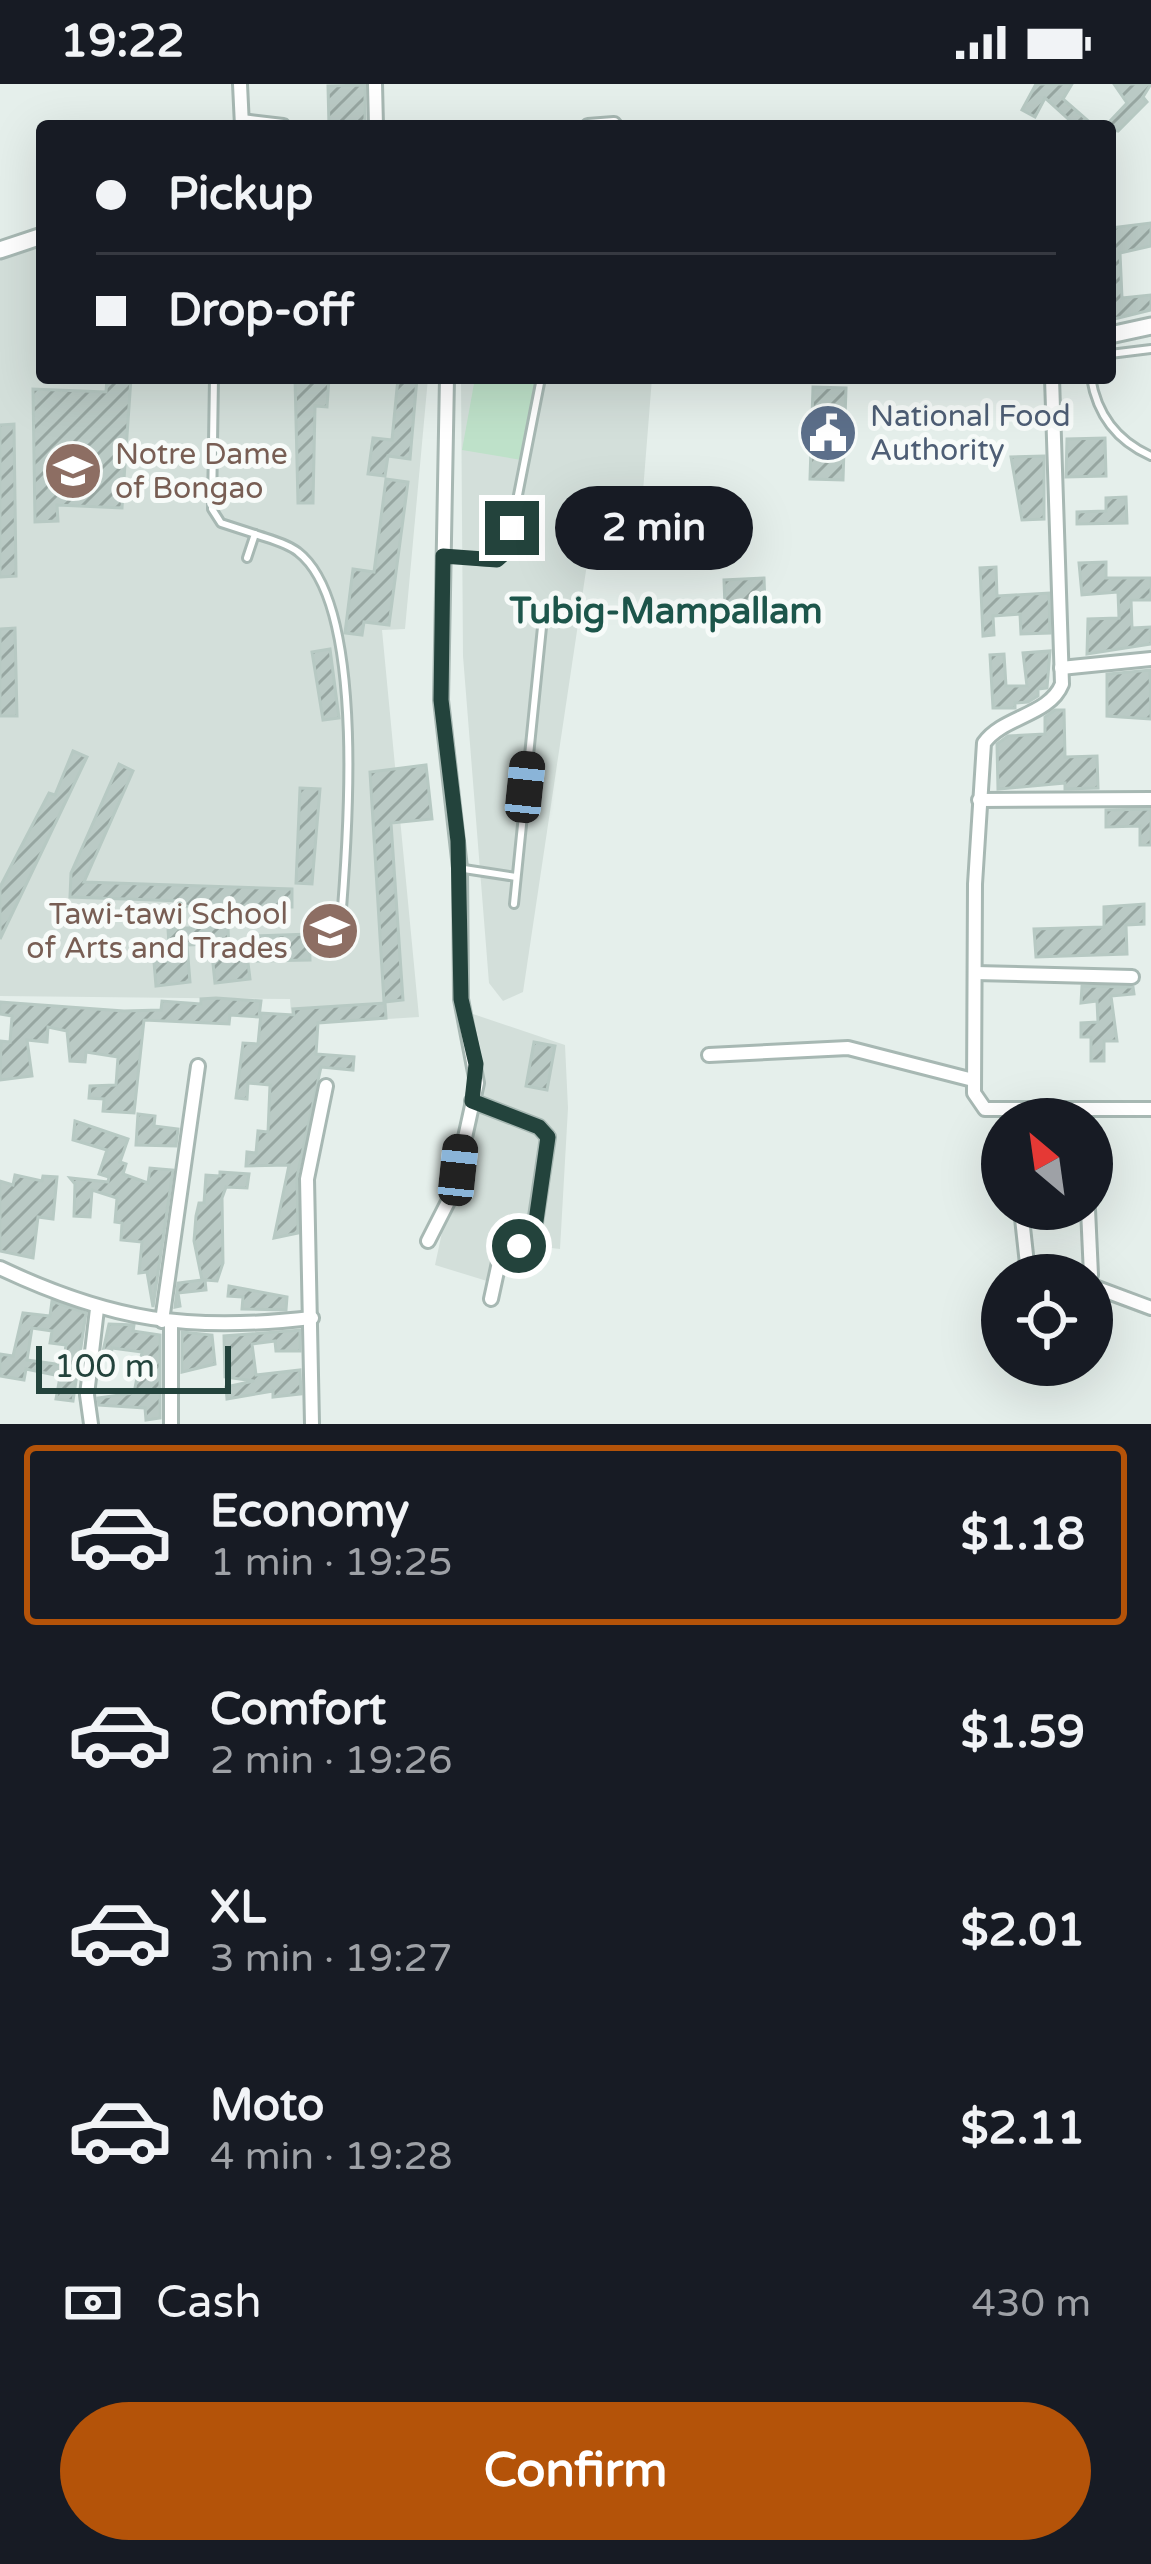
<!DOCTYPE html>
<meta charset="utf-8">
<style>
:root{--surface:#171b24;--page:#242831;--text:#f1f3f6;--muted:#9ea1a6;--line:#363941;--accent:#b45309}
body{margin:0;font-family:"Varela Round",sans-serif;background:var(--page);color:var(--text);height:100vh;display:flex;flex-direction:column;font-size:45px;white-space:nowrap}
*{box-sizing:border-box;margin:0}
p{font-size:39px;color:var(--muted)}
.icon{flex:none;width:66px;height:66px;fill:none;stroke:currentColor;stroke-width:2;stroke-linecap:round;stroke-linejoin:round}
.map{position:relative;height:1340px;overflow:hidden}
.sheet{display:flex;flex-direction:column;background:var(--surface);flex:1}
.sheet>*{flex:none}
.top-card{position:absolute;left:36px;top:36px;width:1080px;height:264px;border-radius:12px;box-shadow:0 12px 48px #0002;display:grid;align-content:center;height:264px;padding:0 60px;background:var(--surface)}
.needle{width:78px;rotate:331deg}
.fabs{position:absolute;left:981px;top:1014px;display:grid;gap:24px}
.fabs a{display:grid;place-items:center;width:132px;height:132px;border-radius:50%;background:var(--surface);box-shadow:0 12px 48px #0002;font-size:60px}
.scale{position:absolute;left:36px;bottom:30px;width:195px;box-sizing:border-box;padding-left:12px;border:6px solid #23433c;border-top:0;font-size:33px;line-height:42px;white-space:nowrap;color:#23433c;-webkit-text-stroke:9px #f7fbf9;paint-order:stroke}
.end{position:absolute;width:54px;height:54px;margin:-27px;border:15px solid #23433c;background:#fff;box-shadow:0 0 0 6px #fff}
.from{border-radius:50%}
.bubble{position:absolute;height:84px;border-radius:42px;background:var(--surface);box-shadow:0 12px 48px #0002;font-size:39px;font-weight:700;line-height:84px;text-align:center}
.car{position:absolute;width:36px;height:72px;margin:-36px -18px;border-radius:15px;box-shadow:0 0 9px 3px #0007;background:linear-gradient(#222 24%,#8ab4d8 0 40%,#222 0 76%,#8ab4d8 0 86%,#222 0)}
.top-card b{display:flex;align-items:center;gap:42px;height:114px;font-size:45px}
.top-card b+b{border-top:3px solid var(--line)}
.top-card i{width:30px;height:30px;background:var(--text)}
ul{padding:21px 0 0;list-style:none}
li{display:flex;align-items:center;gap:36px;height:180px;margin:0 24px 18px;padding:0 36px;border:6px solid transparent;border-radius:12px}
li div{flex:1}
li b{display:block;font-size:45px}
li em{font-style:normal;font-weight:700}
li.on{border-color:var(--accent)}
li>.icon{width:108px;height:108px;stroke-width:1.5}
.pay{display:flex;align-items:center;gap:30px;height:132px;padding:0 60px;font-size:45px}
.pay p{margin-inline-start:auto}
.primary-button{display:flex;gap:24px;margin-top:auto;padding:24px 60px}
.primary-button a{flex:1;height:138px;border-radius:72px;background:var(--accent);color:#fff;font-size:48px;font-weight:700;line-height:138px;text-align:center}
.status{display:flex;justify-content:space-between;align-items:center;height:84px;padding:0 60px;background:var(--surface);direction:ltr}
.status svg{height:33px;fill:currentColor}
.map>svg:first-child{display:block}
</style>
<div class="status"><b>19:22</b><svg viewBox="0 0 49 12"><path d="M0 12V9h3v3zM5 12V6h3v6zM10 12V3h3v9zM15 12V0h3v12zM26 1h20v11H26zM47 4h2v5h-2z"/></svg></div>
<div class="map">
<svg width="1151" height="1340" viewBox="0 0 1151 1340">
<defs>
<pattern id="building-hatch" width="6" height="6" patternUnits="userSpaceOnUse" patternTransform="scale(3)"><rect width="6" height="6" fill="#bacac5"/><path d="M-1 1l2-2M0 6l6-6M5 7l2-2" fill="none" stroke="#97a6a1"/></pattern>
</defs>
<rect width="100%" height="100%" fill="#e5efeb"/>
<g fill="#d3dfda">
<polygon points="42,163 42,294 428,294 405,545 382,546 419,933 292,941 290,915 0,912 0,176"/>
<polygon points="461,294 652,294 640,445 624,481 587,480 523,908 503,917 489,899 463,572"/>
<polygon points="470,929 565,961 568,1024 560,1165 516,1160 500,1201 435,1181 474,999"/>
</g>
<polygon fill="#bee1c9" points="475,294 541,294 527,377 462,366"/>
<g fill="url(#building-hatch)" stroke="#b7c9c3" stroke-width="3" fill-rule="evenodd">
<polygon points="1036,0 1072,0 1063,15 1094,42 1076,42 1045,14 1035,33 1022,26"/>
<polygon points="1114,0 1151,0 1143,13 1147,18 1118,47 1110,45 1110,37 1127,19"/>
<polygon points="365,1 365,42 329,42 328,2"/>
<polygon points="1151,139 1151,162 1120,169 1122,214 1151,211 1151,226 1110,236 1110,144"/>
<polygon points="107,294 131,294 122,424 57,421 58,437 35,438 33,305 106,308"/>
<polygon points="295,294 329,294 327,323 315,322 313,419 298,419"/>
<polygon points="398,294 417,294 410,375 388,372 385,392 368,390 373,354 392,356"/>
<polygon points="813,303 846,304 843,396 810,395"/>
<polygon points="14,340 16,492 0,493 0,341"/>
<polygon points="1105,354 1106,392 1066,393 1067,355"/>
<polygon points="1044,372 1044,435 1022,436 1011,373"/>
<polygon points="386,395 408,398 389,541 364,538 362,551 345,549 353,485 374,488"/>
<polygon points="1126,413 1127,439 1077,440 1077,428 1106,427 1106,414"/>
<polygon points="1106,478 1106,494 1151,494 1151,516 1131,516 1132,544 1151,543 1151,560 1087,570 1088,535 1119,534 1118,508 1082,511 1079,479"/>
<polygon points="996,483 997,512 1049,509 1050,549 1021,550 1020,530 993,532 994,551 983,552 980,484"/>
<polygon points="764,494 765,521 725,523 724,496"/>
<polygon points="15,544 17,632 0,632 0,545"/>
<polygon points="330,565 339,634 323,636 312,568"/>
<polygon points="1050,567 1047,604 1038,605 1038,612 1028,618 1015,619 1015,624 993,624 990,571 1004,570 1006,602 1027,602 1023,569"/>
<polygon points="1150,586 1151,635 1107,632 1107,590"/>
<polygon points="1055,626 1064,626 1065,673 1097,672 1098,704 1065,705 1065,699 998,705 997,660 1008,652 1045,650 1045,633"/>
<polygon points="73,667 87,673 0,855 0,803 49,709 55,711"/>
<polygon points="119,680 133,687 84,798 292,805 292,823 180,822 181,817 70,813 71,789"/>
<polygon points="426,681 432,735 391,739 403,916 384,918 370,688"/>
<polygon points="300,704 320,705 312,800 296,799"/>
<polygon points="1151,725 1151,761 1140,761 1140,742 1106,743 1106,726"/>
<polygon points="1144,820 1144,840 1126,841 1127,870 1036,873 1034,845 1104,843 1104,823"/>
<polygon points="228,842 229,873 247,871 250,895 215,899 211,860 187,861 190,898 156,902 154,878 170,877 168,845"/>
<polygon points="309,850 310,876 255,877 254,852"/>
<polygon points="1082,902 1133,903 1134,910 1111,912 1117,957 1104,957 1104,977 1091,977 1091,953 1081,953 1081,939 1098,938 1097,917 1081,919"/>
<polygon points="216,914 261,917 259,933 230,931 229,940 144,936 134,1029 103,1027 104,1015 89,1014 90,1002 116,1001 118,973 86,968 85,978 70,977 67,947 48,943 47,958 27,956 32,992 0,996 1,957 10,958 12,932 0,930 0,918 124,927 161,926 162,917 201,920 201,915"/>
<polygon points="385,919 386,934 318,939 316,970 354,973 353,986 321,983 297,1093 298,1149 274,1154 289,1081 246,1082 247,1068 256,1069 258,1047 268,1048 270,1001 248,999 247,1015 236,1014 243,959 258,960 261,929 294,931 293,925"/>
<polygon points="534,958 555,962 547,1006 526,1002"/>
<polygon points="138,1030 155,1032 154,1042 178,1045 176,1062 136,1061"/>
<polygon points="75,1037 128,1055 120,1078 126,1080 123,1090 148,1099 150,1084 173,1086 153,1223 147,1188 139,1189 142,1158 121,1156 122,1139 115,1138 117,1114 92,1106 90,1133 74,1132 75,1100 70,1094 108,1098 109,1093 99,1090 107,1066 73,1056"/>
<polygon points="220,1088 249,1090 247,1104 226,1103 222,1114 223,1179 217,1197 205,1196 206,1206 178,1209 180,1222 175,1223 178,1199 202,1196 194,1157 196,1132 199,1119 204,1119 206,1091 220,1092"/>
<polygon points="15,1091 42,1097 43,1092 57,1093 53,1135 38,1133 33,1174 0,1167 0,1097 13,1101"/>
<polygon points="229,1202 287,1213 286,1226 242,1225 243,1213 228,1212"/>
<path d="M52 1217 86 1229 73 1317 56 1315 60 1293 55 1291 26 1285 24 1296 0 1292V1270L13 1272 23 1229 50 1232ZM32 1244 52 1247 50 1259 66 1261 63 1281 27 1276Z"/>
<polygon points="109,1240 134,1241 133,1247 160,1251 160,1334 146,1336 145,1324 99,1321 98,1314 134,1309 142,1268 112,1264 111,1273 102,1272"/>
<polygon points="300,1246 300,1267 276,1267 275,1257 252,1260 256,1291 300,1286 301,1310 273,1313 273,1307 227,1315 226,1303 254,1297 225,1293 224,1252"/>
<polygon points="182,1248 212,1251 215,1280 182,1288"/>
</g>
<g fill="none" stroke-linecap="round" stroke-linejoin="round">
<defs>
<g id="service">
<polyline points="1110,270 1151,265"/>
<polyline points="214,294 212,425 221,439 255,450 247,474"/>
<path d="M1091 294C1097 330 1117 357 1151 372"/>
<path d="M255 450C269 455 287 459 298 468 368 522 347 767 340 849"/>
<polyline points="445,472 487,477 507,467 541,294"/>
<polyline points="464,785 516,793"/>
<polyline points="514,820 542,543"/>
</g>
<g id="minor">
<polyline points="240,0 242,42"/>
<polyline points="375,0 376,42"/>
<polyline points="242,37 283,42"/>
<polyline points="588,42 614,40"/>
<path d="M1052 294 1062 600C1049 632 1003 632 984 659L975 800 974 1009 985 1025H1151"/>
<polyline points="1061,584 1151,575"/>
<polyline points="979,716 1151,715"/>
<polyline points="975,889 1132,893"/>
<polyline points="709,971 848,964 973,996"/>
<polyline points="472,1017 539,1043 548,1053 532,1159 527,1164 503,1160 491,1215"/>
<polyline points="1021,1125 1027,1180 1043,1191"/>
<polyline points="1088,1125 1091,1191"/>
<polyline points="428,1157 453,1108 477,999 461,915 460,784 441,616 447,294"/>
<path d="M0 1184C112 1237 189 1248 312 1234"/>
<polyline points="1092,1202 1151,1224"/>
<polyline points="162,1237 198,982"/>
<polyline points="171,1237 171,1340"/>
<polyline points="91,1340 87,1311 97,1225"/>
<polyline points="312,1340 307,1095 326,1002"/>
</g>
<g id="tertiary">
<polyline points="0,166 42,152"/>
<polyline points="1110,251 1151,242"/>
</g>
</defs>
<use href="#service" stroke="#a7b8b3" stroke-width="12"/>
<use href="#minor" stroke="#a7b8b3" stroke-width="18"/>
<use href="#tertiary" stroke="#a7b8b3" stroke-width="21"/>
<use href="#service" stroke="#fff" stroke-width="6"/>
<use href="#minor" stroke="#fff" stroke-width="12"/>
<use href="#tertiary" stroke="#fff" stroke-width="15"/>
</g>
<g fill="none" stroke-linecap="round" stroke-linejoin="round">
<polyline stroke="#23433c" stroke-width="15" points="512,444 507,467 497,476 443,472 441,616 458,757 461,915 476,980 472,1017 539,1043 548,1053 534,1151 530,1162 519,1162"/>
</g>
<defs>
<symbol id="civic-disc" viewBox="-11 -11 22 22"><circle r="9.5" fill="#5c6f8a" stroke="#f7fbf9"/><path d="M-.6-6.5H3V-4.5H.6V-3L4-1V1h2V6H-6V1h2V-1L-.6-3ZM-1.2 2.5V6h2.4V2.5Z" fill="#fff"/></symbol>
<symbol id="school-disc" viewBox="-11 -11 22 22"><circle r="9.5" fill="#8d6e63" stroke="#f7fbf9"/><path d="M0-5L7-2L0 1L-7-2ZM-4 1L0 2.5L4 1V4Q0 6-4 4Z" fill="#fff"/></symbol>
</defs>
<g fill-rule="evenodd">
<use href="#civic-disc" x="795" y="316" width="66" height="66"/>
<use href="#school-disc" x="40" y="354" width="66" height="66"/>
<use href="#school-disc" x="297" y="814" width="66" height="66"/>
</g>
<g text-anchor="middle" stroke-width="10" stroke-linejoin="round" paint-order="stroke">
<g font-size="30" fill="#4e5e75" stroke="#f7fbf9" text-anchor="start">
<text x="870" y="342">National Food<tspan x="870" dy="34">Authority</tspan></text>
</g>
<g font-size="30" fill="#785e54" stroke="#f7fbf9" text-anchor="start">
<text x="115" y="380">Notre Dame<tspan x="115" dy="34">of Bongao</tspan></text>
<text x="288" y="840" text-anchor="end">Tawi-tawi School<tspan x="288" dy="34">of Arts and Trades</tspan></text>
</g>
<g font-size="36" font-weight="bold" fill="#1d564b" stroke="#f7fbf9">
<text x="666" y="539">Tubig-Mampallam</text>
</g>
</g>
</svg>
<div class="fabs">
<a><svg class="needle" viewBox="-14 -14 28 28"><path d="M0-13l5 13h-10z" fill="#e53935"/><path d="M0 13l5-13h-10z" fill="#9ea1a6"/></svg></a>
<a><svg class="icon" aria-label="locate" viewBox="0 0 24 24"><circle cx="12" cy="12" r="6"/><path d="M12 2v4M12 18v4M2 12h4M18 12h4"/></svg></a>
</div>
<div class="scale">100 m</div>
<i class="end from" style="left:519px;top:1162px"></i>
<i class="end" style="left:512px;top:444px"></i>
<div class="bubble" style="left:555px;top:402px;width:198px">2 min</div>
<i class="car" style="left:525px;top:703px;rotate:6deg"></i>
<i class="car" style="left:458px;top:1086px;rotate:6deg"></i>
<div class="top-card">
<b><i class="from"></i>Pickup</b>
<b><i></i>Drop-off</b>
</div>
</div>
<section class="sheet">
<ul>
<li class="on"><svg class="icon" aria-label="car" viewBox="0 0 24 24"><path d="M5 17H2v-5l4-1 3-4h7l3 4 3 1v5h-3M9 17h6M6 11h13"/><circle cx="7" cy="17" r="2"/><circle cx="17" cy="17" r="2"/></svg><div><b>Economy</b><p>1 min · 19:25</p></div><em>$1.18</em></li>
<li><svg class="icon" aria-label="car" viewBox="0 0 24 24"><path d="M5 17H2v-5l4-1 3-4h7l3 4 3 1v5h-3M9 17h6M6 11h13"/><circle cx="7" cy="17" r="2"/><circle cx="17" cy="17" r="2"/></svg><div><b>Comfort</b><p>2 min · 19:26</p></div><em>$1.59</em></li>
<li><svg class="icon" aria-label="car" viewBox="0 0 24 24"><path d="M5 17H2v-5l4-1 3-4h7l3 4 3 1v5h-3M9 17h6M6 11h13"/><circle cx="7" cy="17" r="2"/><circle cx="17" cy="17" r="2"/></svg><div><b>XL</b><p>3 min · 19:27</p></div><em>$2.01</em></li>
<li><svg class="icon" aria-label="car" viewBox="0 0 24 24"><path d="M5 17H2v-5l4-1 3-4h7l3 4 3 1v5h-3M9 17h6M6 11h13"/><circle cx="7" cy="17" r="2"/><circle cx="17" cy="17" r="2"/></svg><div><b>Moto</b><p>4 min · 19:28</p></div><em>$2.11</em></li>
</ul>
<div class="pay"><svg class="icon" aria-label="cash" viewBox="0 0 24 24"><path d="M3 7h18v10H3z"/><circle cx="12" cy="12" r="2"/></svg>Cash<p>430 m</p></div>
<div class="primary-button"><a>Confirm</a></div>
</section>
